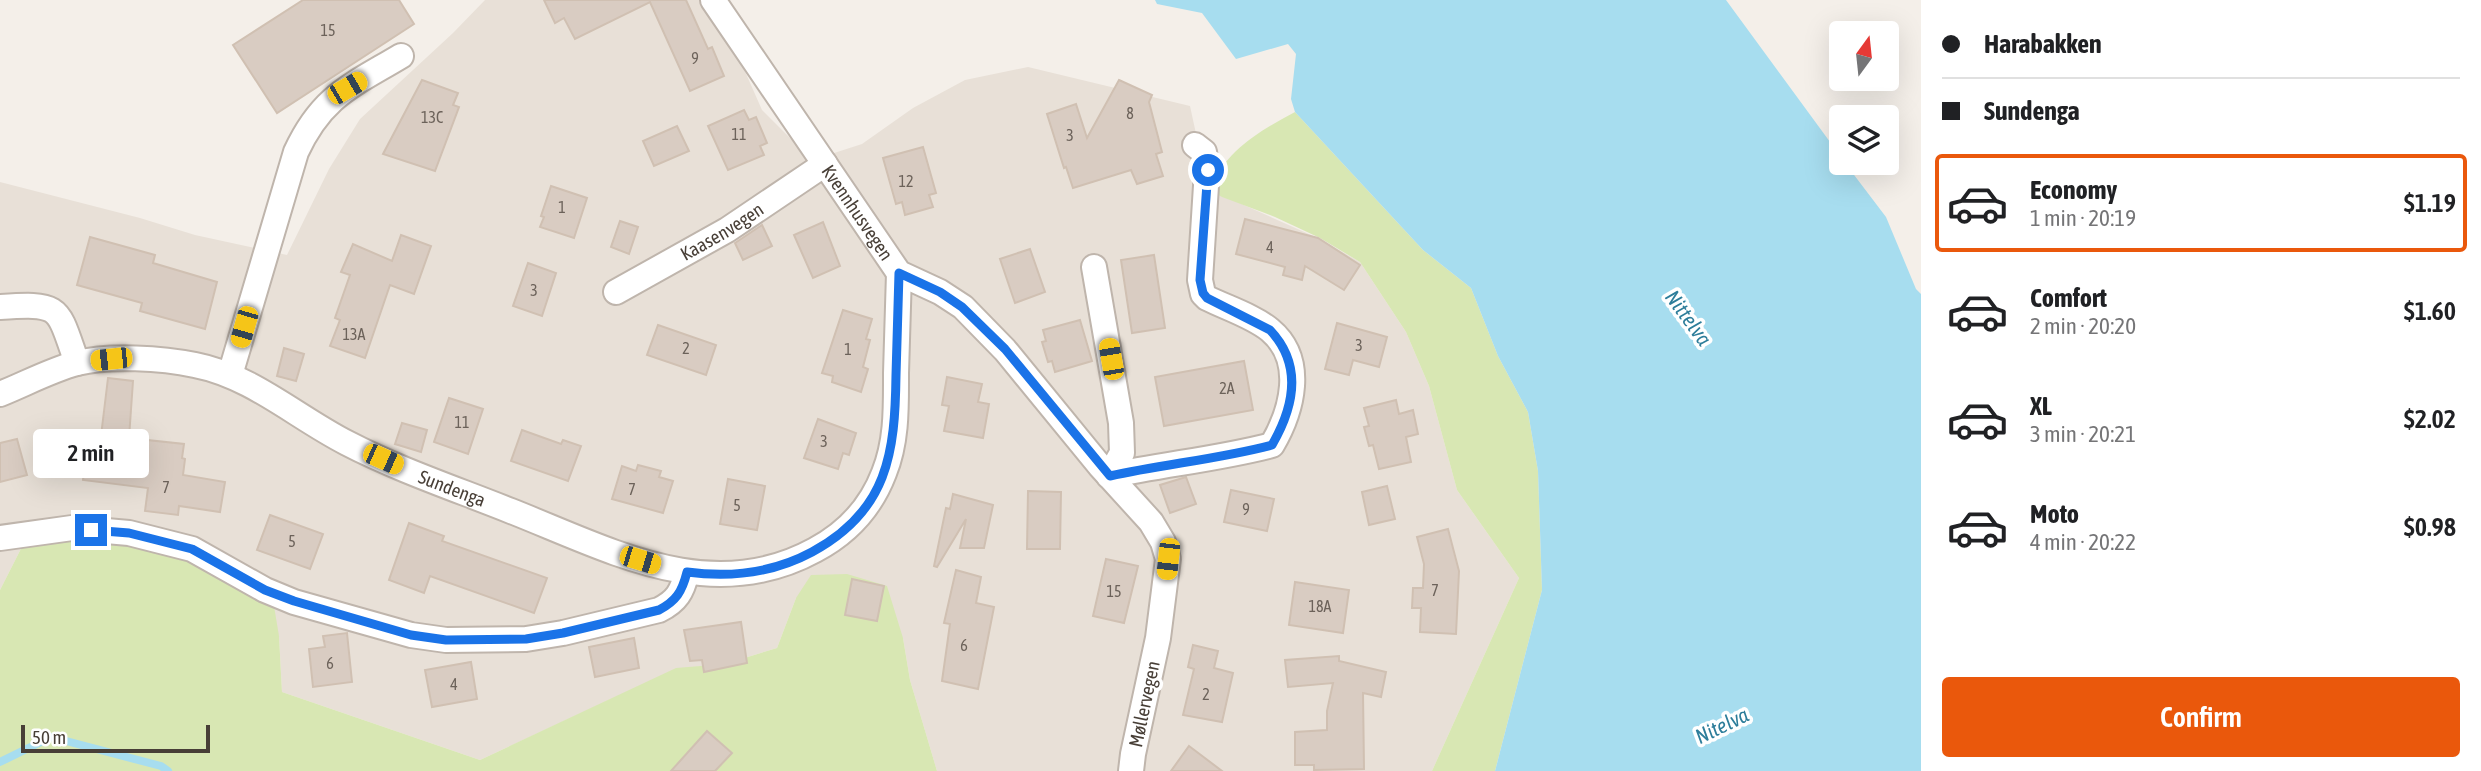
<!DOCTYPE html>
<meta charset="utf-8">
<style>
:root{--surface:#fff;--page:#f2f2f2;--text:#202124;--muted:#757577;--line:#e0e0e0;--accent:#ea580c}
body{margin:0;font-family:"Asap Condensed",sans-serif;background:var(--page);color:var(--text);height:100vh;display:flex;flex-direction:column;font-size:26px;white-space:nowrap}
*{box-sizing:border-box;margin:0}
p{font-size:23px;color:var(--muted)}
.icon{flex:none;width:38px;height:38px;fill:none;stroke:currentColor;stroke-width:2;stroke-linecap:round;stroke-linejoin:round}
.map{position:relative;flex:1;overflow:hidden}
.details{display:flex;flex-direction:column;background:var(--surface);width:560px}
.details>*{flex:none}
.top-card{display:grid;align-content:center;height:154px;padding:0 21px;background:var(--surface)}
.needle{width:46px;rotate:15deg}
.tools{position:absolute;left:1829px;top:21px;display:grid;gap:14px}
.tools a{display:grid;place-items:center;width:70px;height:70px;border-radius:7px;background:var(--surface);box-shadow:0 7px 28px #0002;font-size:35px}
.scale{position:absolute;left:21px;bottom:18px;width:189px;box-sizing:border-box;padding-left:7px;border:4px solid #483f37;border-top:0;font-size:19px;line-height:24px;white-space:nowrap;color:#483f37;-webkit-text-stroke:5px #fff;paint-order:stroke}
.end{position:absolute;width:32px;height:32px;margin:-16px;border:9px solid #1a73e8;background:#fff;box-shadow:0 0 0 4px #fff}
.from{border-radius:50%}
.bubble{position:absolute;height:49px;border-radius:7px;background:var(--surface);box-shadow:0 7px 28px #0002;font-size:23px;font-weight:600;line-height:49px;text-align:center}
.car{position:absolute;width:21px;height:42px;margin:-21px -10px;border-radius:9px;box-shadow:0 0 5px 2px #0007;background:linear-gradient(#f5c518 24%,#345 0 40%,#f5c518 0 76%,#345 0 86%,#f5c518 0)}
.top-card b{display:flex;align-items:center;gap:24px;height:66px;font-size:26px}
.top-card b+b{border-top:2px solid var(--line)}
.top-card i{width:18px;height:18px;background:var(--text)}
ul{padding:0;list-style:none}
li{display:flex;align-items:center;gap:21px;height:98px;margin:0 14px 10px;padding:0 7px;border:4px solid transparent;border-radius:7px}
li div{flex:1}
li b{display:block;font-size:26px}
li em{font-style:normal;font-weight:600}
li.on{border-color:var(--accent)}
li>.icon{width:63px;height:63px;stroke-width:1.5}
.cta{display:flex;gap:14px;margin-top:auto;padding:14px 21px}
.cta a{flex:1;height:80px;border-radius:7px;background:var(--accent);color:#fff;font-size:28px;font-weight:600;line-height:80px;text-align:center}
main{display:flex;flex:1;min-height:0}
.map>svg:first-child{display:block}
</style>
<main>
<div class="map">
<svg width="1921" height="771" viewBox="0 0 1921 771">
<rect width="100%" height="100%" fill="#f4efe9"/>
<polygon fill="#e8e0d7" points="485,0 709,0 736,51 762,110 795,143 831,154 862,144 913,108 965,80 1028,67 1190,106 1208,189 1320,239 1360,262 1406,332 1429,386 1457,490 1519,578 1432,771 937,771 910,680 903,638 796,598 777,648 725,664 676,669 480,760 282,692 279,636 31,529 0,590 0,182 140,218 195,235 287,255 329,169 360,119 453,33"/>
<g fill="#d8e7b3">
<path d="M1295 112 1423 250 1471 288 1498 356 1528 412 1538 471 1542 590 1495 771H1432L1519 578 1457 490 1429 386 1406 332 1360 262 1320 238 1275 217 1222 197 1208 189C1228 150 1257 132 1295 112Z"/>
<polygon points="134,528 272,594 279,636 282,692 480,760 676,668 725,664 777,648 796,598 811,575 847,574 887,586 903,638 910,680 937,771 0,771 0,590 31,529"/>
</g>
<polygon fill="#a7ddef" points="1155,0 1726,0 1841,157 1841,163 1845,163 1886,217 1916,289 1921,294 1921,771 1495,771 1542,590 1538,471 1528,412 1498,356 1471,288 1423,250 1295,112 1291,99 1296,54 1288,44 1236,59 1202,13 1157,4"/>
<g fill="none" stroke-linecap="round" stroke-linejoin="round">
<polyline stroke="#a7ddef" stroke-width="8" points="0,762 51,737 161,766 168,771"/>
</g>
<g fill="#d9ccc2" stroke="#d0c0b2" stroke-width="2">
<polygon points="303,0 399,0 414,24 277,113 233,45"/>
<polygon points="544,0 686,0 708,49 712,47 724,76 690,91 650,2 575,39 564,18 555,23"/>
<polygon points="422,80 458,93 453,105 459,107 435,171 383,154"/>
<polygon points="1119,80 1152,95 1149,102 1162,152 1156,154 1163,176 1137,184 1131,170 1073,188 1066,167 1064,168 1047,114 1076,104 1087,138"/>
<polygon points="744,110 749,120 756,117 767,143 760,146 764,155 728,170 708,126"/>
<polygon points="677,126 689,151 654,166 643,141"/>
<polygon points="923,147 936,193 929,195 933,207 905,215 902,202 896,204 883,158"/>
<polygon points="551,186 587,198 574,238 540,227 544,217 541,216"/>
<polygon points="1245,219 1318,238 1360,265 1344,290 1305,266 1302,280 1283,275 1285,267 1236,254"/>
<polygon points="620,221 638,227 629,254 611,247"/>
<polygon points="823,222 840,266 813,278 794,235"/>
<polygon points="762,225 772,246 743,260 735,243"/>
<polygon points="401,235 431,246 414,294 390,285 365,358 330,346 340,320 335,318 350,275 341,272 353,244 392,261"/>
<polygon points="90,237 155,255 153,263 217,282 205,329 140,311 142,303 77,285"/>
<polygon points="1030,249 1045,292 1015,303 1000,259"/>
<polygon points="1154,255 1165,328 1132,333 1121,260"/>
<polygon points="528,263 556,273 542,316 513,306"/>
<polygon points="843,310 872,319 866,339 870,340 863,367 868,369 861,392 832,382 833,376 822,373"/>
<polygon points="1080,320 1092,361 1055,372 1052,361 1048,362 1042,342 1046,341 1043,330"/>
<polygon points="1337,323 1387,337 1379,367 1353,360 1349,375 1325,369"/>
<polygon points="658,325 716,345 706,375 647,355"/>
<polygon points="284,348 304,354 296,381 277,376"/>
<polygon points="1244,361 1253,410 1164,426 1155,377"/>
<polygon points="947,377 982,384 978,402 989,404 983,438 944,431 949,406 942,405"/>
<polygon points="108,378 133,381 129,438 184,444 182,458 185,459 183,475 225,482 220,512 179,506 178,515 145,511 148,488 83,480 89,435 101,436"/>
<polygon points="449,398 483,409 468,454 434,442"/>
<polygon points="1396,400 1399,414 1413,410 1418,434 1406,437 1411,462 1379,469 1373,445 1369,446 1364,427 1369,426 1364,408"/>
<polygon points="818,419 856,433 849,455 843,453 838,469 804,458"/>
<polygon points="402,423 427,430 421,452 395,444"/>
<polygon points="522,430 561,444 563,440 581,446 568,481 511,461"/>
<polygon points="17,439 27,475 0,482 0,443"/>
<polygon points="638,465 661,471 659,477 673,481 663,513 612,499 622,466 636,471"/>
<polygon points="1186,477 1196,504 1170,513 1160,485"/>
<polygon points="728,479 765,486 757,530 720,524"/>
<polygon points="1387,486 1395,519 1369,525 1362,492"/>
<polygon points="1231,490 1274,499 1267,531 1224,522"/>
<polygon points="1028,491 1061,492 1060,549 1027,549"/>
<polygon points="953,494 993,505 984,548 960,548 966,519 937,567 934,566 946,508 950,509"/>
<polygon points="270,515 323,534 310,569 257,550"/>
<polygon points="409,523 444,536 442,541 547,578 534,613 430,576 424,593 389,580"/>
<polygon points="1448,529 1459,571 1456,634 1420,632 1421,608 1412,608 1413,588 1423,588 1424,564 1417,537"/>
<polygon points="1106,559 1138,566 1124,623 1093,616"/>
<polygon points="956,570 981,577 976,603 994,607 978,689 942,681 950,624 944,623"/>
<polygon points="852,579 884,586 877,621 845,615"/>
<polygon points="1295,582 1349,590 1343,633 1289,625"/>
<polygon points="741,622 747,663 704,672 702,660 690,661 684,630"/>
<polygon points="347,633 352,682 313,687 309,649 325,647 323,636"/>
<polygon points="634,638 639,668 595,677 589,647"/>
<polygon points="1193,645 1218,651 1214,668 1233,673 1222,722 1183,715 1194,669 1188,667"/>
<polygon points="1339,656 1339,661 1386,672 1381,697 1363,693 1364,769 1314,770 1314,765 1295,765 1295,732 1327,730 1327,711 1333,683 1288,687 1285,660"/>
<polygon points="471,662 477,699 432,707 425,670"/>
<polygon points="707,731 732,753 715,771 671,771"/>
<polygon points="1189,746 1222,771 1171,771"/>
</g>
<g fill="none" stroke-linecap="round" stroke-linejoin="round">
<defs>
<g id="minor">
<path id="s1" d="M713 0 899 273 940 292 963 307 1005 350 1100 466 1151 522 1163 542 1168 559 1158 638 1133 754 1131 771"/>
<polyline points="1094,267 1121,423 1122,453 1109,476"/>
<path id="s2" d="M616 292 727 230 825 164"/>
<path d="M0 307C62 303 57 306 77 363"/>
<path d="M230 375 296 152C322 96 351 86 401 56"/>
<path id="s3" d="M0 394C25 384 51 370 77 363 109 355 162 358 195 365 252 376 296 417 347 443 399 470 456 489 511 511 610 550 711 607 815 550 847 533 871 507 884 473 897 441 896 407 896 373 897 340 898 306 899 273"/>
<path d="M1109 476C1164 464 1219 459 1272 445 1292 411 1306 360 1270 330 1253 316 1227 308 1207 298L1203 294 1200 280 1207 170 1204 152 1195 145"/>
<path d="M0 538 72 528 129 533 192 549 265 590 294 602 411 635 446 640 526 639 563 633 659 610C677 601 682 592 687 572"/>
</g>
</defs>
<use href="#minor" stroke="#bfb5ac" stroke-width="28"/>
<use href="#minor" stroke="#fff" stroke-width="24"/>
</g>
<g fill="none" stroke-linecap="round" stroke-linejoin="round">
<path stroke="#1a73e8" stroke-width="9" d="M91 530 129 533 192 549 265 590 294 601 411 635 446 640 526 639 563 633 659 610C676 601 682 592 687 572 731 578 773 573 812 552 888 511 895 453 896 375 897 341 898 307 899 273L940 292 962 307 1005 349 1110 476C1164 464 1219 459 1272 445 1294 407 1303 365 1270 330L1207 298 1203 293 1200 280 1208 170"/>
</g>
<g text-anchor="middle" stroke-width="7" stroke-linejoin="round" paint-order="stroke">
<g font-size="16" fill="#6c625a">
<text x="328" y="36">15</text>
<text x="695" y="64">9</text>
<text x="1130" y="119">8</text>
<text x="432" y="123">13C</text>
<text x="739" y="140">11</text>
<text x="1070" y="141">3</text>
<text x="906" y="187">12</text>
<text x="562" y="213">1</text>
<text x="1270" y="253">4</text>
<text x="534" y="296">3</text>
<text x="354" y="340">13A</text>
<text x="1359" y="351">3</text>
<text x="686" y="354">2</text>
<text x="848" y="355">1</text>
<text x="1227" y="394">2A</text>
<text x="462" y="428">11</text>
<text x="824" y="447">3</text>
<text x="166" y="493">7</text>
<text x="632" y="495">7</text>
<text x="737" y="511">5</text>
<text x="1246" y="515">9</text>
<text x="292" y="547">5</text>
<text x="1435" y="596">7</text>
<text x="1114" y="597">15</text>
<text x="1320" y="612">18A</text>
<text x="964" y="651">6</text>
<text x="330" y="669">6</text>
<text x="454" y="690">4</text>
<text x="1206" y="700">2</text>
</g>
<g font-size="19" fill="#483f37" stroke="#fff">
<text dy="7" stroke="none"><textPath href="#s1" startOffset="257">Kvennhusvegen</textPath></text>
<text dy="7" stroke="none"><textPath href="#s2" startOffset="122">Kaasenvegen</textPath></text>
<text dy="7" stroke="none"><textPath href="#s3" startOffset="488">Sundenga</textPath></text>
<text transform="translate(1144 704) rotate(-78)" y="7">Møllervegen</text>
</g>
<g font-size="21" font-style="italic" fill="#2d7d9a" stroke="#fff">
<text transform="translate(1688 318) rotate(54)" y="7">Nittelva</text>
<text transform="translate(1722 726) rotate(-26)" y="7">Nitelva</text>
</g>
</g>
</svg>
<div class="tools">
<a><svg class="needle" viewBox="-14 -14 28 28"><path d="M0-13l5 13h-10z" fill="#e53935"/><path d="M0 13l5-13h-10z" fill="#757577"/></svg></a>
<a><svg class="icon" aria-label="layers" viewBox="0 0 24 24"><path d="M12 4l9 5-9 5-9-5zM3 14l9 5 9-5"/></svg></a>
</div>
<div class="scale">50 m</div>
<i class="end from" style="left:1208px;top:170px"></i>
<i class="end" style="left:91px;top:530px"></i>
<div class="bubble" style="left:33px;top:429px;width:116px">2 min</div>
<i class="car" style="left:347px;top:88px;rotate:60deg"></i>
<i class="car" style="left:244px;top:327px;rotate:196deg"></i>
<i class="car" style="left:111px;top:359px;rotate:264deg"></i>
<i class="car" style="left:1111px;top:359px;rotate:350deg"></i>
<i class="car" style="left:383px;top:459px;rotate:114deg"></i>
<i class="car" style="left:1168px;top:559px;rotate:186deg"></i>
<i class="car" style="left:640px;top:560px;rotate:107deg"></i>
</div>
<section class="details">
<div class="top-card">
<b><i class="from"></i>Harabakken</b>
<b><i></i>Sundenga</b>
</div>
<ul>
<li class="on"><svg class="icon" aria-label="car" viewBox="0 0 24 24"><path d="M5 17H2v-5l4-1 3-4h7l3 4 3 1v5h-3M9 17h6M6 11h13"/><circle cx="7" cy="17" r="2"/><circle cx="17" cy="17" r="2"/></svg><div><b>Economy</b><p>1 min · 20:19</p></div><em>$1.19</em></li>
<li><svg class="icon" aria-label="car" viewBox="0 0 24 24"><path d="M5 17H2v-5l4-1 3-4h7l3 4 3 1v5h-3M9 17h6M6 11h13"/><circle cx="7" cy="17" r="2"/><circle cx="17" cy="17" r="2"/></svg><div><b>Comfort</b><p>2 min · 20:20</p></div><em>$1.60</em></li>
<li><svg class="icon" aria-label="car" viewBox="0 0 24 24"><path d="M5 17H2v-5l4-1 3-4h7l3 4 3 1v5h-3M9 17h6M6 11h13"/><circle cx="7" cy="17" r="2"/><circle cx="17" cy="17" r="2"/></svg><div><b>XL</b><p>3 min · 20:21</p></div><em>$2.02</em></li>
<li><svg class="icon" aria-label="car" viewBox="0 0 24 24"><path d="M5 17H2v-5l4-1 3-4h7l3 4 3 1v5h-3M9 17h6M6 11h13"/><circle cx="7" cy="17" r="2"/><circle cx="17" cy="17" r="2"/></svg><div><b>Moto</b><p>4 min · 20:22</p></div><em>$0.98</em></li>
</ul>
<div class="cta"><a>Confirm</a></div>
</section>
</main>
